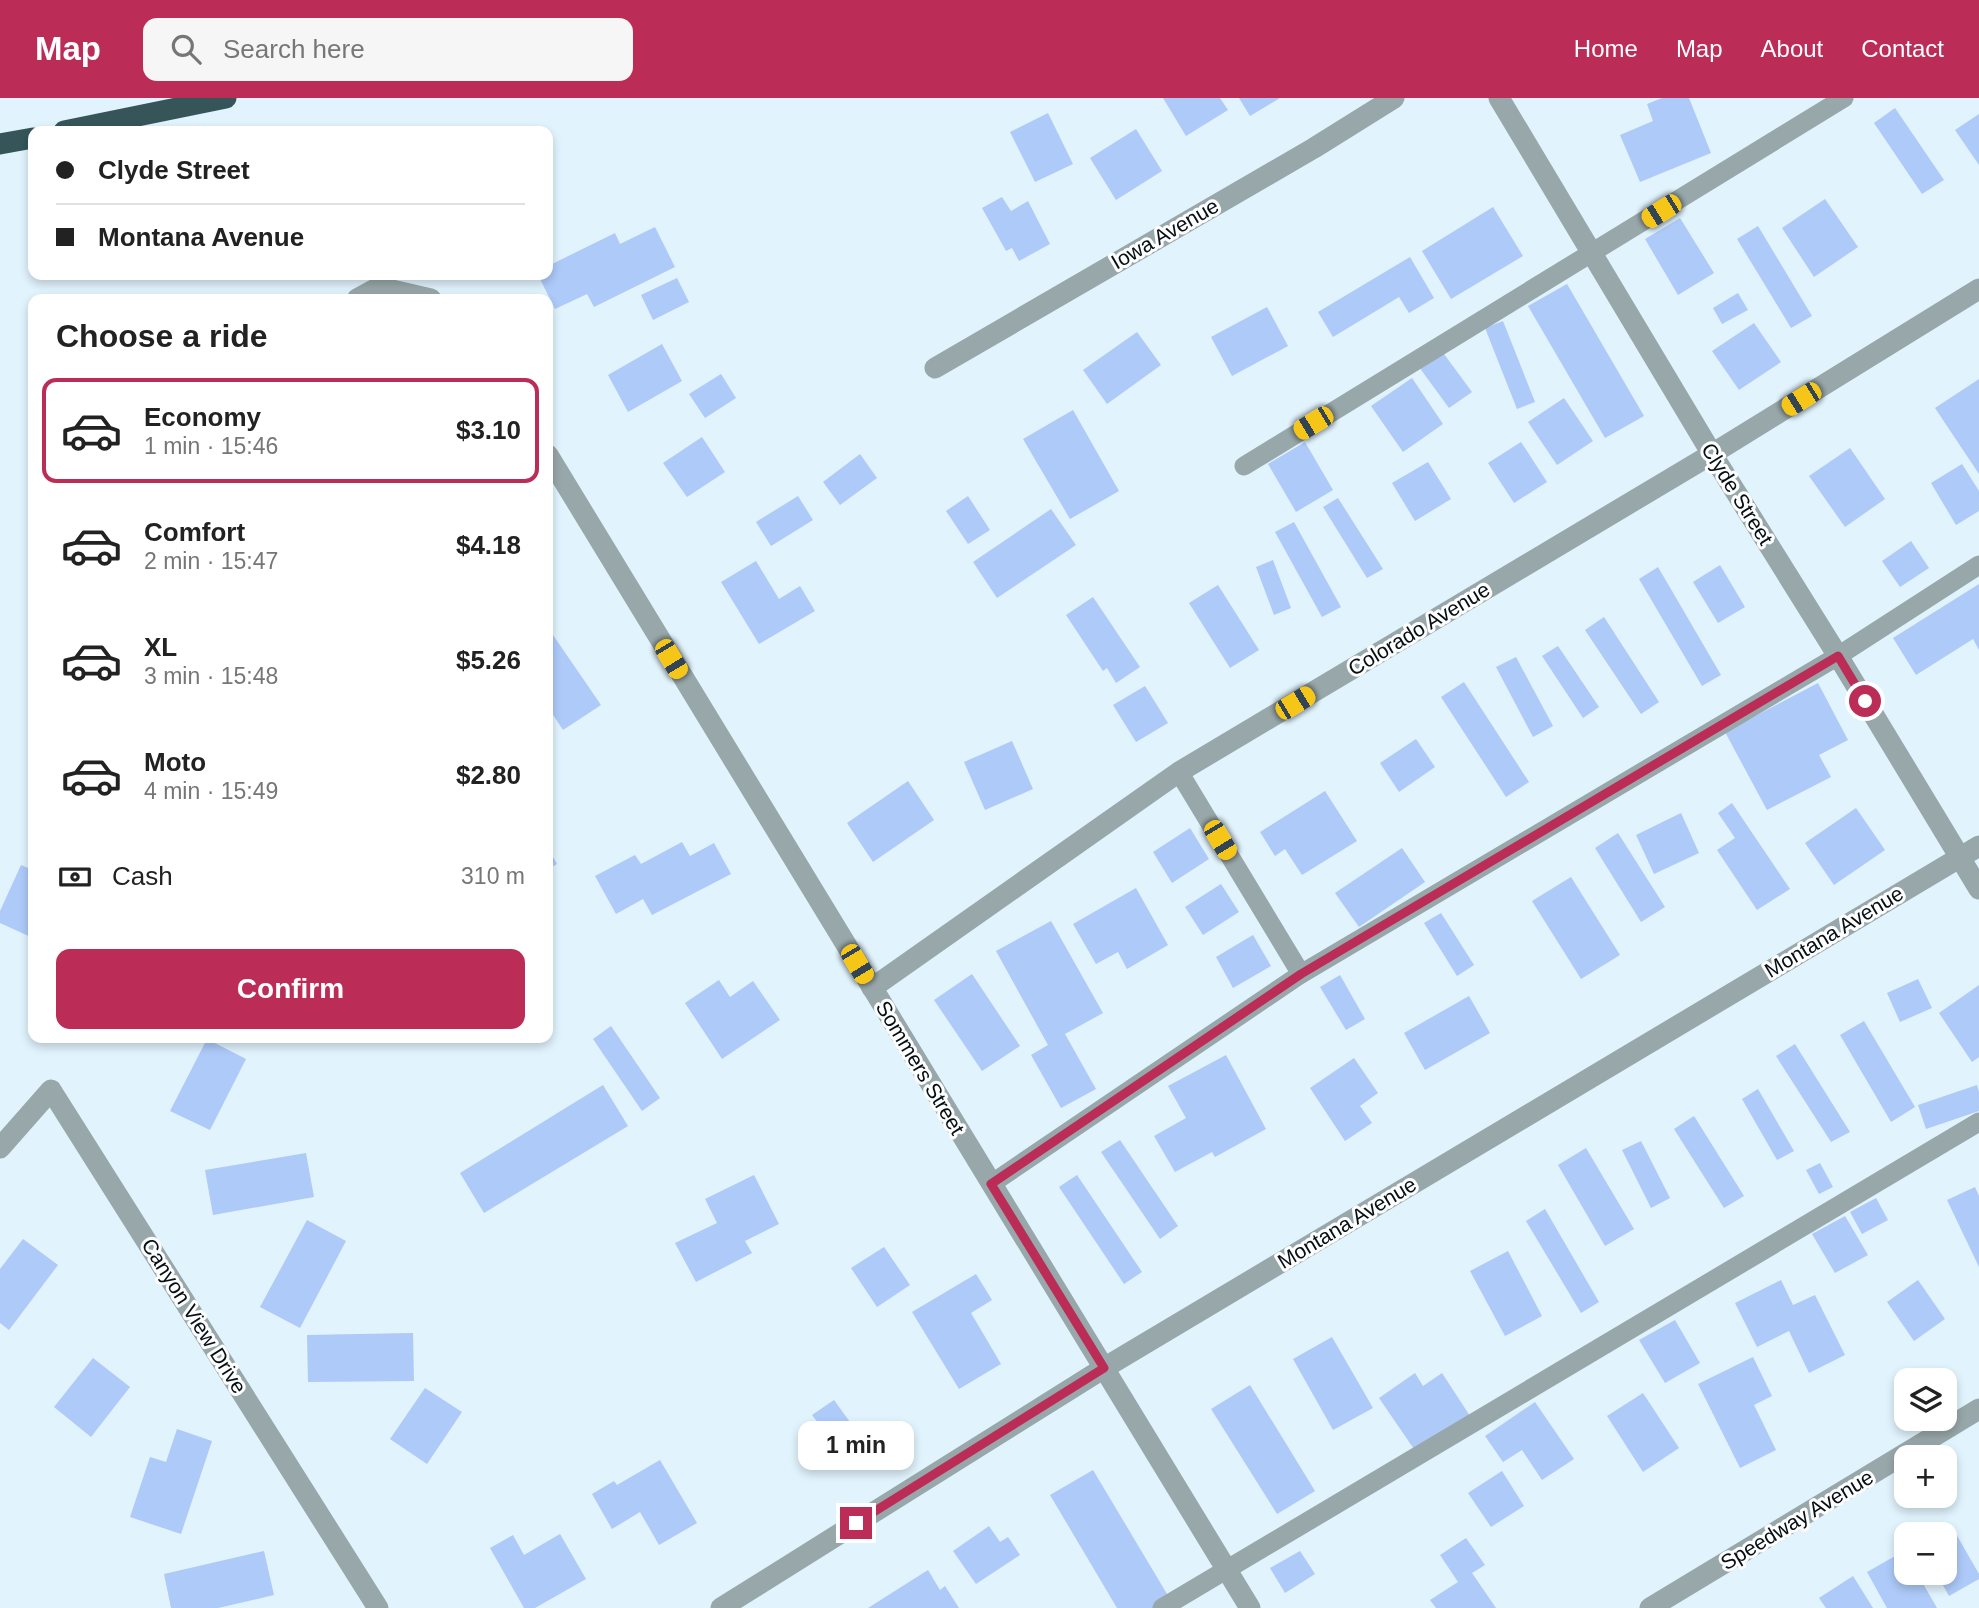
<!DOCTYPE html>
<meta charset="utf-8">
<style>
:root{--surface:#fff;--page:#f6f6f6;--text:#222;--muted:#767676;--line:#e0e0e0;--accent:#bb2c57}
body{margin:0;font-family:Arial,sans-serif;background:var(--page);color:var(--text);height:100vh;display:flex;flex-direction:column;font-size:26px;white-space:nowrap}
*{box-sizing:border-box;margin:0}
p{font-size:23px;color:var(--muted)}
.icon{flex:none;width:38px;height:38px;fill:none;stroke:currentColor;stroke-width:2;stroke-linecap:round;stroke-linejoin:round}
.map{position:relative;flex:1;overflow:hidden}
.drawer{position:absolute;left:28px;top:196px;width:525px;height:749px;display:flex;flex-direction:column;background:var(--surface);border-radius:14px;box-shadow:0 4px 10px #0003}
.drawer>*{flex:none}
.top-card{position:absolute;left:28px;top:28px;width:525px;height:154px;border-radius:14px;box-shadow:0 4px 10px #0003;display:grid;align-content:center;height:154px;padding:0 28px;background:var(--surface)}
.fabs{position:absolute;left:1894px;top:1270px;display:grid;gap:14px}
.fabs a{display:grid;place-items:center;width:63px;height:63px;border-radius:14px;background:var(--surface);box-shadow:0 4px 10px #0003;font-size:35px}
.end{position:absolute;width:32px;height:32px;margin:-16px;border:9px solid #bb2c57;background:#fff;box-shadow:0 0 0 4px #fff}
.from{border-radius:50%}
.bubble{position:absolute;height:49px;border-radius:14px;background:var(--surface);box-shadow:0 4px 10px #0003;font-size:23px;font-weight:600;line-height:49px;text-align:center}
.car{position:absolute;width:21px;height:42px;margin:-21px -10px;border-radius:9px;box-shadow:0 0 5px 2px #0007;background:linear-gradient(#f5c518 24%,#345 0 40%,#f5c518 0 76%,#345 0 86%,#f5c518 0)}
.top-card b{display:flex;align-items:center;gap:24px;height:66px;font-size:26px}
.top-card b+b{border-top:2px solid var(--line)}
.top-card i{width:18px;height:18px;background:var(--text)}
ul{padding:0;list-style:none}
li{display:flex;align-items:center;gap:21px;height:105px;margin:0 14px 10px;padding:0 14px;border:4px solid transparent;border-radius:14px}
li div{flex:1}
li b{display:block;font-size:26px}
li em{font-style:normal;font-weight:600}
li.current{border-color:var(--accent)}
li>.icon{width:63px;height:63px;stroke-width:1.5}
h2{padding:0 28px;font-size:32px;line-height:84px}
.pay{display:flex;align-items:center;gap:18px;height:77px;padding:0 28px;font-size:26px}
.pay p{margin-inline-start:auto}
.primary-button{display:flex;gap:14px;margin-top:auto;padding:14px 28px}
.primary-button a{flex:1;height:80px;border-radius:14px;background:var(--accent);color:#fff;font-size:28px;font-weight:600;line-height:80px;text-align:center}
header{display:flex;align-items:center;gap:42px;box-sizing:border-box;height:98px;padding:0 35px;background:var(--accent);color:#fff}
header strong{font-size:33px}
nav{display:flex;gap:38px;margin-inline-start:auto;font-size:24px}
.search{width:490px;height:63px;background:var(--page);display:flex;align-items:center;gap:18px;box-sizing:border-box;padding:0 24px;border-radius:14px;color:var(--muted);font-size:26px}
.map>svg:first-child{display:block}
</style>
<header>
<strong>Map</strong>
<div class="search"><svg class="icon" aria-label="search" viewBox="0 0 24 24"><circle cx="10" cy="10" r="6"/><path d="M15 15l6 6"/></svg>Search here</div>
<nav><a>Home</a><a>Map</a><a>About</a><a>Contact</a></nav>
</header>
<div class="map">
<svg width="1979" height="1510" viewBox="0 0 1979 1510">
<rect width="100%" height="100%" fill="#e1f3fd"/>
<g fill="#adcaf9">
<polygon points="1163,0 1220,0 1228,12 1186,38"/>
<polygon points="1239,0 1280,0 1250,18"/>
<polygon points="1662,0 1689,0 1711,55 1640,84 1620,37 1653,23 1647,6"/>
<polygon points="1895,10 1944,82 1922,96 1874,25"/>
<polygon points="1048,15 1073,66 1035,84 1010,34"/>
<polygon points="1979,16 1979,67 1955,32"/>
<polygon points="1136,31 1162,73 1116,102 1090,60"/>
<polygon points="1002,99 1011,113 1028,103 1050,146 1019,163 1012,150 1006,153 982,110"/>
<polygon points="1825,101 1858,149 1814,179 1782,130"/>
<polygon points="1493,109 1523,158 1451,201 1422,153"/>
<polygon points="1680,120 1714,175 1678,197 1645,141"/>
<polygon points="1758,128 1812,218 1791,230 1737,141"/>
<polygon points="655,129 675,169 594,209 587,196 555,211 538,177 548,177 548,168 615,135 620,146"/>
<polygon points="1410,159 1434,200 1409,215 1399,199 1333,239 1318,214"/>
<polygon points="677,180 689,204 653,222 641,197"/>
<polygon points="1567,186 1644,318 1605,340 1528,208"/>
<polygon points="1738,195 1748,212 1722,226 1713,210"/>
<polygon points="1267,209 1288,248 1232,278 1211,239"/>
<polygon points="1503,223 1535,304 1517,311 1485,230"/>
<polygon points="1754,225 1781,264 1739,292 1712,253"/>
<polygon points="1137,234 1161,267 1107,306 1083,272"/>
<polygon points="662,246 682,283 628,314 608,277"/>
<polygon points="1441,252 1472,294 1449,310 1419,269"/>
<polygon points="721,276 736,300 705,320 689,296"/>
<polygon points="1412,280 1443,326 1403,354 1371,308"/>
<polygon points="1979,281 1979,376 1935,310"/>
<polygon points="1564,300 1593,343 1557,367 1528,324"/>
<polygon points="1073,312 1119,393 1070,421 1023,341"/>
<polygon points="702,339 725,374 687,399 663,365"/>
<polygon points="1305,344 1333,392 1296,414 1268,366"/>
<polygon points="1521,344 1547,384 1514,405 1488,365"/>
<polygon points="1850,350 1885,401 1845,429 1809,378"/>
<polygon points="860,356 877,380 840,407 823,384"/>
<polygon points="1428,364 1451,401 1415,423 1392,385"/>
<polygon points="1962,366 1979,393 1979,413 1956,427 1931,385"/>
<polygon points="798,398 813,422 771,448 756,424"/>
<polygon points="968,398 990,432 968,446 946,413"/>
<polygon points="1338,400 1383,471 1367,480 1323,409"/>
<polygon points="1051,411 1076,447 997,500 973,464"/>
<polygon points="1294,424 1341,509 1322,519 1275,434"/>
<polygon points="1911,443 1929,470 1900,489 1882,463"/>
<polygon points="1273,462 1291,510 1274,517 1256,469"/>
<polygon points="756,463 779,501 800,488 815,513 759,546 721,484"/>
<polygon points="1720,467 1745,509 1718,525 1693,484"/>
<polygon points="1658,469 1721,577 1702,588 1639,481"/>
<polygon points="1979,486 1979,552 1973,541 1916,577 1893,540"/>
<polygon points="1218,487 1259,552 1230,570 1189,505"/>
<polygon points="1093,499 1140,569 1116,585 1107,570 1103,573 1066,517"/>
<polygon points="1604,519 1659,604 1641,616 1585,532"/>
<polygon points="553,537 601,607 563,632 548,609 548,540"/>
<polygon points="1558,548 1599,609 1583,620 1542,558"/>
<polygon points="1516,559 1553,628 1533,639 1496,569"/>
<polygon points="1464,584 1529,684 1506,699 1441,599"/>
<polygon points="1818,585 1848,642 1819,657 1831,679 1767,712 1725,634"/>
<polygon points="1145,588 1168,625 1136,644 1113,607"/>
<polygon points="1416,641 1435,669 1399,694 1380,665"/>
<polygon points="1012,643 1033,691 985,712 964,664"/>
<polygon points="908,683 934,722 873,764 847,725"/>
<polygon points="1325,693 1357,743 1302,777 1285,751 1275,758 1260,734"/>
<polygon points="1732,705 1790,791 1757,812 1717,752 1735,740 1718,715"/>
<polygon points="1856,710 1885,752 1834,787 1805,745"/>
<polygon points="1681,715 1699,755 1654,776 1636,737"/>
<polygon points="1190,730 1209,761 1172,785 1153,754"/>
<polygon points="1618,735 1665,809 1641,824 1595,750"/>
<polygon points="682,744 690,758 714,745 731,776 652,817 643,801 616,816 595,778 635,757 641,766"/>
<polygon points="548,750 557,766 548,771"/>
<polygon points="1402,750 1425,784 1359,829 1335,795"/>
<polygon points="21,767 33,772 33,840 0,825 0,813"/>
<polygon points="1571,779 1620,857 1581,881 1532,803"/>
<polygon points="1221,786 1239,814 1203,837 1185,809"/>
<polygon points="1136,790 1168,847 1127,871 1118,854 1096,866 1073,826"/>
<polygon points="1441,815 1474,867 1457,878 1424,825"/>
<polygon points="1051,823 1103,915 1065,936 1096,991 1061,1010 1031,957 1048,947 996,853"/>
<polygon points="1253,837 1271,868 1233,890 1216,859"/>
<polygon points="972,876 1020,948 982,973 934,902"/>
<polygon points="1340,877 1365,921 1346,932 1320,889"/>
<polygon points="1918,881 1932,910 1900,924 1887,895"/>
<polygon points="719,882 730,899 753,883 780,922 722,961 685,905"/>
<polygon points="1979,887 1979,959 1972,964 1939,915"/>
<polygon points="1469,898 1490,935 1425,972 1404,935"/>
<polygon points="1864,923 1915,1009 1891,1024 1840,937"/>
<polygon points="611,928 660,1000 642,1013 593,941"/>
<polygon points="207,941 246,961 210,1032 170,1013"/>
<polygon points="1795,946 1850,1034 1831,1044 1776,958"/>
<polygon points="1226,957 1266,1031 1215,1059 1212,1054 1175,1074 1154,1038 1186,1020 1168,988"/>
<polygon points="1354,960 1378,995 1360,1008 1372,1025 1345,1043 1310,990"/>
<polygon points="603,987 628,1028 484,1115 460,1075"/>
<polygon points="1977,987 1979,994 1979,1013 1926,1031 1918,1007"/>
<polygon points="1758,991 1794,1053 1777,1062 1742,1001"/>
<polygon points="1694,1018 1744,1098 1724,1110 1674,1031"/>
<polygon points="1120,1042 1178,1128 1160,1141 1101,1054"/>
<polygon points="1641,1043 1670,1100 1651,1110 1622,1052"/>
<polygon points="1586,1050 1634,1131 1605,1148 1558,1067"/>
<polygon points="306,1055 314,1099 213,1117 205,1072"/>
<polygon points="1820,1065 1833,1089 1819,1096 1806,1072"/>
<polygon points="754,1077 779,1126 745,1143 752,1155 696,1184 675,1145 717,1125 705,1101"/>
<polygon points="1077,1077 1142,1174 1124,1186 1059,1089"/>
<polygon points="1975,1089 1979,1098 1979,1169 1947,1102"/>
<polygon points="1876,1100 1888,1122 1862,1136 1850,1114"/>
<polygon points="1545,1111 1599,1204 1581,1215 1526,1123"/>
<polygon points="1845,1118 1868,1157 1835,1175 1812,1136"/>
<polygon points="307,1122 346,1143 300,1230 260,1209"/>
<polygon points="23,1141 58,1167 9,1232 0,1225 0,1171"/>
<polygon points="884,1149 910,1187 877,1209 851,1170"/>
<polygon points="1508,1153 1542,1218 1505,1238 1470,1173"/>
<polygon points="976,1176 992,1202 971,1215 1001,1266 959,1291 912,1214"/>
<polygon points="1781,1182 1793,1207 1815,1197 1845,1257 1809,1275 1789,1233 1757,1249 1735,1205"/>
<polygon points="1918,1182 1945,1221 1914,1243 1887,1204"/>
<polygon points="1675,1222 1700,1265 1665,1285 1639,1242"/>
<polygon points="413,1235 414,1283 308,1284 307,1237"/>
<polygon points="1332,1239 1373,1310 1333,1332 1293,1261"/>
<polygon points="1753,1259 1772,1298 1754,1307 1776,1352 1740,1370 1698,1286"/>
<polygon points="93,1260 130,1289 91,1339 54,1309"/>
<polygon points="1415,1275 1423,1288 1442,1275 1470,1318 1416,1354 1379,1300"/>
<polygon points="1250,1287 1315,1393 1277,1416 1211,1311"/>
<polygon points="425,1290 462,1314 427,1366 390,1341"/>
<polygon points="1643,1295 1679,1350 1643,1374 1607,1318"/>
<polygon points="834,1302 855,1331 834,1346 812,1317"/>
<polygon points="1535,1304 1574,1361 1542,1382 1522,1352 1503,1364 1485,1338"/>
<polygon points="177,1331 212,1343 181,1436 130,1419 150,1359 166,1364"/>
<polygon points="660,1362 697,1425 659,1447 640,1414 612,1431 592,1396 614,1383 617,1387"/>
<polygon points="1093,1372 1170,1501 1155,1510 1117,1510 1050,1397"/>
<polygon points="1502,1373 1524,1408 1491,1429 1468,1395"/>
<polygon points="989,1428 1000,1444 1008,1439 1020,1457 976,1486 953,1453"/>
<polygon points="1952,1429 1979,1476 1979,1481 1949,1498 1936,1475 1944,1475 1944,1437 1938,1437"/>
<polygon points="560,1436 586,1481 535,1510 524,1510 490,1450 513,1437 524,1457"/>
<polygon points="1466,1440 1485,1467 1472,1475 1496,1510 1436,1510 1430,1502 1458,1484 1440,1457"/>
<polygon points="264,1453 274,1497 218,1510 171,1510 164,1476"/>
<polygon points="1300,1453 1315,1476 1285,1495 1270,1470"/>
<polygon points="1904,1453 1906,1475 1917,1475 1937,1510 1887,1510 1867,1474"/>
<polygon points="928,1472 940,1492 945,1488 959,1510 868,1510"/>
<polygon points="1853,1478 1873,1510 1826,1510 1819,1500"/>
</g>
<g fill="none" stroke-linecap="round" stroke-linejoin="round">
<g stroke="#98a7a9" stroke-width="19">
<polyline points="1244,368 1844,0"/>
<polyline points="1179,674 1301,876"/>
<polyline points="991,1086 1301,876 1838,558 1979,467"/>
<polyline points="1162,1510 1979,1024"/>
</g>
<g stroke="#98a7a9" stroke-width="21">
<polyline points="1499,0 1712,356 1838,558 1979,791"/>
<polyline points="357,201 379,189 431,201"/>
<polyline points="935,270 1314,50 1394,0"/>
<polyline points="548,357 1250,1510"/>
<polyline points="872,890 1179,674 1712,356 1979,191"/>
<polyline points="0,1050 51,992 378,1510"/>
<polyline points="721,1510 1104,1270 1979,748"/>
<polyline points="1650,1510 1979,1311"/>
</g>
<g stroke="#355559" stroke-width="21">
<polyline points="64,33 226,0"/>
<polyline points="0,46 33,40"/>
</g>
</g>
<g fill="none" stroke-linecap="round" stroke-linejoin="round">
<polyline stroke="#bb2c57" stroke-width="9" points="856,1425 1104,1270 991,1086 1301,876 1838,558 1865,603"/>
</g>
<g text-anchor="middle" stroke-width="6" stroke-linejoin="round" paint-order="stroke">
<g font-size="21" fill="#050e13" stroke="#fdfdfd">
<text transform="translate(1165 136) rotate(-30)" y="7">Iowa Avenue</text>
<text transform="translate(1737 396) rotate(58)" y="7">Clyde Street</text>
<text transform="translate(1419 531) rotate(-31)" y="7">Colorado Avenue</text>
<text transform="translate(1834 834) rotate(-31)" y="7">Montana Avenue</text>
<text transform="translate(920 970) rotate(59)" y="7">Sommers Street</text>
<text transform="translate(1347 1125) rotate(-31)" y="7">Montana Avenue</text>
<text transform="translate(194 1218) rotate(58)" y="7">Canyon View Drive</text>
<text transform="translate(1797 1422) rotate(-31)" y="7">Speedway Avenue</text>
</g>
</g>
</svg>
<div class="fabs">
<a><svg class="icon" aria-label="layers" viewBox="0 0 24 24"><path d="M12 4l9 5-9 5-9-5zM3 14l9 5 9-5"/></svg></a>
<a>+</a>
<a>−</a>
</div>
<i class="end from" style="left:1865px;top:603px"></i>
<i class="end" style="left:856px;top:1425px"></i>
<div class="bubble" style="left:798px;top:1323px;width:116px">1 min</div>
<i class="car" style="left:1661px;top:113px;rotate:238deg"></i>
<i class="car" style="left:1801px;top:301px;rotate:238deg"></i>
<i class="car" style="left:1313px;top:325px;rotate:239deg"></i>
<i class="car" style="left:671px;top:561px;rotate:149deg"></i>
<i class="car" style="left:1295px;top:605px;rotate:59deg"></i>
<i class="car" style="left:1220px;top:742px;rotate:149deg"></i>
<i class="car" style="left:857px;top:866px;rotate:149deg"></i>
<div class="top-card">
<b><i class="from"></i>Clyde Street</b>
<b><i></i>Montana Avenue</b>
</div>
<section class="drawer">
<h2>Choose a ride</h2>
<ul>
<li class="current"><svg class="icon" aria-label="car" viewBox="0 0 24 24"><path d="M5 17H2v-5l4-1 3-4h7l3 4 3 1v5h-3M9 17h6M6 11h13"/><circle cx="7" cy="17" r="2"/><circle cx="17" cy="17" r="2"/></svg><div><b>Economy</b><p>1 min · 15:46</p></div><em>$3.10</em></li>
<li><svg class="icon" aria-label="car" viewBox="0 0 24 24"><path d="M5 17H2v-5l4-1 3-4h7l3 4 3 1v5h-3M9 17h6M6 11h13"/><circle cx="7" cy="17" r="2"/><circle cx="17" cy="17" r="2"/></svg><div><b>Comfort</b><p>2 min · 15:47</p></div><em>$4.18</em></li>
<li><svg class="icon" aria-label="car" viewBox="0 0 24 24"><path d="M5 17H2v-5l4-1 3-4h7l3 4 3 1v5h-3M9 17h6M6 11h13"/><circle cx="7" cy="17" r="2"/><circle cx="17" cy="17" r="2"/></svg><div><b>XL</b><p>3 min · 15:48</p></div><em>$5.26</em></li>
<li><svg class="icon" aria-label="car" viewBox="0 0 24 24"><path d="M5 17H2v-5l4-1 3-4h7l3 4 3 1v5h-3M9 17h6M6 11h13"/><circle cx="7" cy="17" r="2"/><circle cx="17" cy="17" r="2"/></svg><div><b>Moto</b><p>4 min · 15:49</p></div><em>$2.80</em></li>
</ul>
<div class="pay"><svg class="icon" aria-label="cash" viewBox="0 0 24 24"><path d="M3 7h18v10H3z"/><circle cx="12" cy="12" r="2"/></svg>Cash<p>310 m</p></div>
<div class="primary-button"><a>Confirm</a></div>
</section>
</div>
